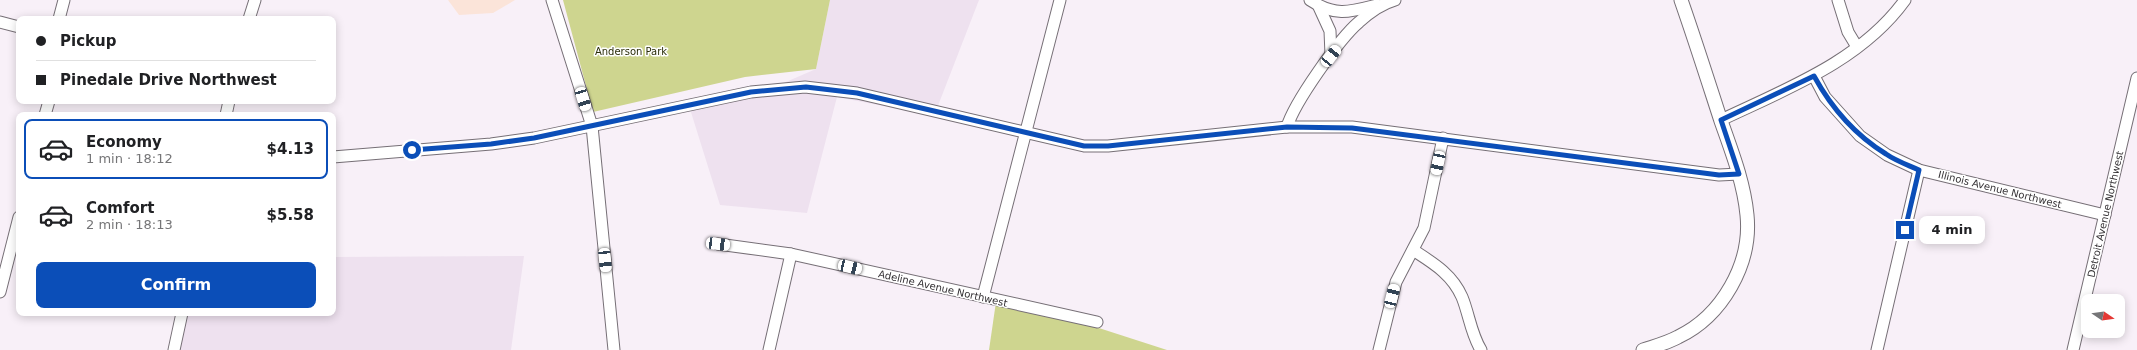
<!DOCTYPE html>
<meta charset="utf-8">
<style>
:root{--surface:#fff;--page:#f6f6f6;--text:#202124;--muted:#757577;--line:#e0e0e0;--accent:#0b4eb8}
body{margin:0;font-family:"DejaVu Sans",sans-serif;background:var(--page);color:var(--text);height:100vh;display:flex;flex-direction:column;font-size:15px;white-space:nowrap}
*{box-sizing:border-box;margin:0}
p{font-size:13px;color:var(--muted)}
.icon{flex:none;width:22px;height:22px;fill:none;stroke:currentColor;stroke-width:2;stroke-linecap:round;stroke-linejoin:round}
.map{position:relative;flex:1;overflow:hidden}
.sheet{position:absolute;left:16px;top:112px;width:320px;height:204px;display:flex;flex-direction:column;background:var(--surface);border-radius:8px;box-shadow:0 2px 10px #0003}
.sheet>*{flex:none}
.hud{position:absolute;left:16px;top:16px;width:320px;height:88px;border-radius:8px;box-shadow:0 2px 10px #0003;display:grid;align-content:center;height:88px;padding:0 20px;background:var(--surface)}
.needle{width:26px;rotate:103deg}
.buttons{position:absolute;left:2081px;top:294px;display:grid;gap:8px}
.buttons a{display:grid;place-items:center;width:44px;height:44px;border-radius:8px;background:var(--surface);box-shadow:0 2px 10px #0003;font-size:20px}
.end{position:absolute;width:18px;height:18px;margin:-9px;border:5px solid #0b4eb8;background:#fff;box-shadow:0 0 0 2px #fff}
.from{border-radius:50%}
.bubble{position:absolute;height:28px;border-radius:8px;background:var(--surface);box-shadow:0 2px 10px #0003;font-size:13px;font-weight:700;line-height:28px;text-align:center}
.car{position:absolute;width:12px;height:24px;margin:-12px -6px;border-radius:5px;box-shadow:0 0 3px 1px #0007;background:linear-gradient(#fff 24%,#345 0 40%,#fff 0 76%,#345 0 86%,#fff 0)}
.hud b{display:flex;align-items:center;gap:14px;height:38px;font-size:15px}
.hud b+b{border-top:1px solid var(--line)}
.hud i{width:10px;height:10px;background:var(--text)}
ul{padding:7px 0 0;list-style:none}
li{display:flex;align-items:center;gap:12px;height:60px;margin:0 8px 6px;padding:0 12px;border:2px solid transparent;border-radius:8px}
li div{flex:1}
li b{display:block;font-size:15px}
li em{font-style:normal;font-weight:700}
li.selected{border-color:var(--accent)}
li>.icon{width:36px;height:36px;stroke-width:1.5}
.primary-button{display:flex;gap:8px;margin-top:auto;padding:8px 20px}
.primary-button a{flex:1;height:46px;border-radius:8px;background:var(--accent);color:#fff;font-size:16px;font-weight:700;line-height:46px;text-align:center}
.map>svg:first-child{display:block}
</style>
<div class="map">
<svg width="2137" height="350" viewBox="0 0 2137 350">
<rect width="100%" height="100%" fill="#f8f0f8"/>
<g fill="#eee1ef">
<polygon points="830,0 979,0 934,116 837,97 807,213 720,205 690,109 753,96 816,69"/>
<polygon points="524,256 511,350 170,350 179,313 333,313 333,257"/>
</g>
<polygon fill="#fbe4d9" points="448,0 515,0 493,13 459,15"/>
<g fill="#ced58f">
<polygon points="563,0 830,0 816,69 745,77 593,112"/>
<polygon points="997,295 1167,350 989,350"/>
</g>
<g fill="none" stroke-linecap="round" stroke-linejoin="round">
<defs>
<g id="minor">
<polyline points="552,0 592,126 614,350"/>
<path d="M1310 0C1335 17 1350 12 1377 5"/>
<polyline points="1838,0 1848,32 1857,47"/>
<polyline points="1319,7 1330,31 1331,55"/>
<polyline points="59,19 64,0"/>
<polyline points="249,19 255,0"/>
<polyline points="0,22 19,27"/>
<polyline points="1814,76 1825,97 1860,136 1887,155 1919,170 2105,215"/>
<polyline points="45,115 49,101"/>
<polyline points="226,115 229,101"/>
<path d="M1721 120C1786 89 1861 61 1905 0"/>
<path d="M1287 127C1294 103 1339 39 1359 22 1370 12 1381 4 1395 0"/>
<polyline points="333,157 491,144 534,138 751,92 805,87 857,93 1084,146 1108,146 1287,127 1352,127 1719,175 1739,174"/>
<polyline points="718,244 791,254 1097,322"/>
<path d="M1413 250C1433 263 1452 274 1462 297 1469 314 1471 334 1481 350"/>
<polyline points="0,292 19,217"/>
<polyline points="983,297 1060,0"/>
<polyline points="174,350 182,313"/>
<polyline points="769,350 791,254"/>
<polyline points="1379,350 1396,282 1424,228 1443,138"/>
<polyline points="1877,350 1919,170"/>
<polyline points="2073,350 2137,78"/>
</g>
<path id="major" d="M1643 350C1655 346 1667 343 1678 337 1722 316 1752 264 1747 215 1744 183 1732 152 1721 121 1708 81 1695 40 1681 0"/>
</defs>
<use href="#minor" stroke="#766f76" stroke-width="13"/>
<use href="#major" stroke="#766f76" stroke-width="15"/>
<use href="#minor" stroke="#fff" stroke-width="11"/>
<use href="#major" stroke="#fff" stroke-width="13"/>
</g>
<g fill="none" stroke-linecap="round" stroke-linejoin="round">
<path stroke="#0b4eb8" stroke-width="5" d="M412 150 491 144 534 138 751 92 806 87 857 93 1084 146H1108L1287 127 1352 128 1719 175 1739 174 1721 120 1814 76C1831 107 1855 135 1886 154 1896 161 1908 165 1919 170L1905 230"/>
</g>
<g text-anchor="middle" stroke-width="3" stroke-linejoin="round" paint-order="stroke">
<g font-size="10" fill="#2a2d08" stroke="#fff">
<text x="631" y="55">Anderson Park</text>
</g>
<g font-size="10" fill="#343134" stroke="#fff">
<text transform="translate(2000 189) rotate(14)" y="4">Illinois Avenue Northwest</text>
<text transform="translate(2105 214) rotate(-77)" y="4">Detroit Avenue Northwest</text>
<text transform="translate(943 288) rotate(13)" y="4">Adeline Avenue Northwest</text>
</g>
</g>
</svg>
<div class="buttons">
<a><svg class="needle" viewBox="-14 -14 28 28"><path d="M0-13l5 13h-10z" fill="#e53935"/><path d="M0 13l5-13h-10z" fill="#757577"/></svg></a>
</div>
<i class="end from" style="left:412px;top:150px"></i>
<i class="end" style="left:1905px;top:230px"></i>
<div class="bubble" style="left:1919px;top:216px;width:66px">4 min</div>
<i class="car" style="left:1331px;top:56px;rotate:39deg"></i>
<i class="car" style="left:583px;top:99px;rotate:163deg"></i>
<i class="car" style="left:1438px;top:163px;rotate:192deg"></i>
<i class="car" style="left:718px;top:244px;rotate:97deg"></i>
<i class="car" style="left:605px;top:260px;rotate:174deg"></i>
<i class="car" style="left:850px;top:267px;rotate:103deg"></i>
<i class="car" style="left:1392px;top:296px;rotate:14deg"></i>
<div class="hud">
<b><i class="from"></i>Pickup</b>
<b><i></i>Pinedale Drive Northwest</b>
</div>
<section class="sheet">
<ul>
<li class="selected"><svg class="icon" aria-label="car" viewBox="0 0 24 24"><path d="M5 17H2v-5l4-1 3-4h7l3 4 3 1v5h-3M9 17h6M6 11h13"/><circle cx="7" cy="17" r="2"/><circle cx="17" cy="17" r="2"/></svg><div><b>Economy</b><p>1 min · 18:12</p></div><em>$4.13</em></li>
<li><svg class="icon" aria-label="car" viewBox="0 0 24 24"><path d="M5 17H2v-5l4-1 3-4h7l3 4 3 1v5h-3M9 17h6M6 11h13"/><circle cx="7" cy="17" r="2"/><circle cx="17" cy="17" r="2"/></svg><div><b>Comfort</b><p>2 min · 18:13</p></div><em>$5.58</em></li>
</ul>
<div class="primary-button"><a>Confirm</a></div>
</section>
</div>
